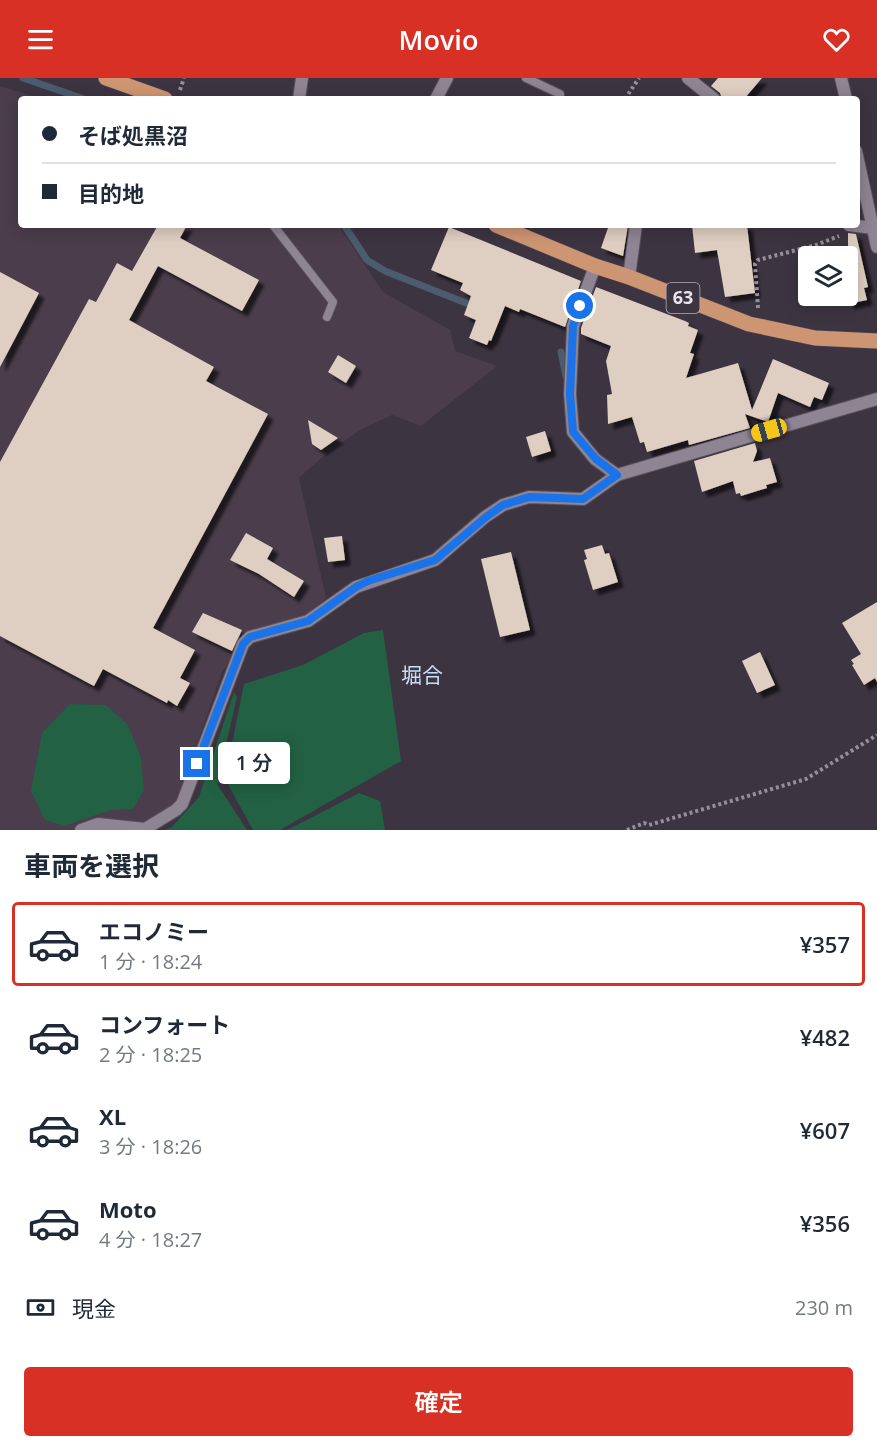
<!DOCTYPE html>
<html lang="ja">
<meta charset="utf-8">
<style>
:root{--surface:#fff;--page:#f6f6f7;--text:#1f2937;--muted:#747a83;--line:#e0e1e3;--accent:#d93025}
body{margin:0;font-family:"Open Sans","Noto Sans JP",sans-serif;background:var(--page);color:var(--text);height:100vh;display:flex;flex-direction:column;font-size:22px;white-space:nowrap}
*{box-sizing:border-box;margin:0}
p{font-size:20px;color:var(--muted)}
.icon{flex:none;width:33px;height:33px;fill:none;stroke:currentColor;stroke-width:2;stroke-linecap:round;stroke-linejoin:round}
.map{position:relative;height:752px;overflow:hidden}
.side{display:flex;flex-direction:column;background:var(--surface);flex:1}
.side>*{flex:none}
.guide{position:absolute;left:18px;top:18px;width:842px;height:132px;border-radius:6px;box-shadow:0 3px 15px #0003;display:grid;align-content:center;height:132px;padding:0 24px;background:var(--surface)}
.fabs{position:absolute;left:798px;top:168px;display:grid;gap:12px}
.fabs a{display:grid;place-items:center;width:60px;height:60px;border-radius:6px;background:var(--surface);box-shadow:0 3px 15px #0003;font-size:30px}
.end{position:absolute;width:27px;height:27px;margin:-14px;border:8px solid #1a73e8;background:#fff;box-shadow:0 0 0 3px #fff}
.from{border-radius:50%}
.bubble{position:absolute;height:42px;border-radius:6px;background:var(--surface);box-shadow:0 3px 15px #0003;font-size:20px;font-weight:600;line-height:42px;text-align:center}
.car{position:absolute;width:18px;height:36px;margin:-18px -9px;border-radius:8px;box-shadow:0 0 4px 2px #0007;background:linear-gradient(#f5c518 24%,#345 0 40%,#f5c518 0 76%,#345 0 86%,#f5c518 0)}
.guide b{display:flex;align-items:center;gap:21px;height:57px;font-size:22px}
.guide b+b{border-top:2px solid var(--line)}
.guide i{width:15px;height:15px;background:var(--text)}
ul{padding:0;list-style:none}
li{display:flex;align-items:center;gap:18px;height:84px;margin:0 12px 9px;padding:0 12px;border:3px solid transparent;border-radius:6px}
li div{flex:1}
li b{display:block;font-size:22px}
li em{font-style:normal;font-weight:600}
li.current{border-color:var(--accent)}
li>.icon{width:54px;height:54px;stroke-width:1.5}
h2{padding:0 24px;font-size:27px;line-height:72px}
.pay{display:flex;align-items:center;gap:15px;height:66px;padding:0 24px;font-size:22px}
.pay p{margin-inline-start:auto}
.button{display:flex;gap:12px;margin-top:auto;padding:12px 24px}
.button a{flex:1;height:69px;border-radius:6px;background:var(--accent);color:#fff;font-size:24px;font-weight:600;line-height:69px;text-align:center}
header{display:flex;justify-content:space-between;align-items:center;height:78px;padding:0 24px;background:var(--accent);color:#fff;font-size:27px;font-weight:600}
.map>svg:first-child{display:block}
</style>
<header><svg class="icon" aria-label="menu" viewBox="0 0 24 24"><path d="M4 6h16M4 12h16M4 18h16"/></svg>Movio<svg class="icon" aria-label="heart" viewBox="0 0 24 24"><path d="M12 20l-8-8c-3-5 5-10 8-4 3-6 11-1 8 4z"/></svg></header>
<div class="map">
<svg width="877" height="752" viewBox="0 0 877 752">
<defs>
<filter id="shadow"><feDropShadow dx="5.5" dy="5.5" stdDeviation="1.5" flood-color="#0009"/></filter>
</defs>
<rect width="100%" height="100%" fill="#3d3441"/>
<polygon fill="#4b3d4b" points="0,8 43,21 21,21 21,147 338,147 383,214 450,252 455,273 497,288 421,348 392,337 360,352 327,375 299,400 326,520 309,537 248,557 222,594 178,721 161,738 139,746 115,752 0,752"/>
<g fill="#226144">
<polygon points="383,552 401,683 280,752 253,752 225,701 244,606 303,587 364,555"/>
<polygon points="234,614 237,619 217,706 247,752 165,752 172,749 199,719"/>
<polygon points="70,626 106,627 128,647 141,680 144,712 133,731 111,732 64,748 45,742 31,713 42,655"/>
<polygon points="359,715 380,723 385,752 287,752"/>
</g>
<g fill="none" stroke-linecap="round" stroke-linejoin="round">
<g stroke="#4a5c6e" stroke-width="7">
<polyline points="23,0 84,21"/>
<polyline points="344,147 367,182 385,193 466,225"/>
<polyline points="561,274 566,298"/>
</g>
</g>
<g fill="#dfcec2" filter="url(#shadow)">
<polygon points="718,0 762,0 744,21 722,21 720,15 711,8"/>
<polygon points="158,147 187,147 180,160 259,202 242,233 158,188 129,242 214,289 206,303 268,336 153,550 195,572 180,600 190,605 177,628 168,622 167,625 103,591 94,608 0,558 0,384 89,221 96,224 117,185 132,193"/>
<polygon points="609,147 628,147 623,178 601,170"/>
<polygon points="692,147 747,147 755,215 725,219 717,172 695,175"/>
<polygon points="449,149 581,203 565,249 520,231 519,234 505,228 491,263 489,262 487,267 469,260 476,242 464,237 471,218 460,212 463,205 431,192"/>
<polygon points="848,155 856,156 868,209 864,210 867,222 848,226"/>
<polygon points="0,194 39,215 0,289"/>
<polygon points="596,209 685,243 689,245 688,248 698,252 690,275 694,276 686,300 738,285 752,332 773,281 829,305 822,322 814,319 810,329 778,315 768,344 745,336 750,350 689,367 688,362 647,374 644,364 640,365 632,339 608,346 607,317 612,316 606,283 611,268 581,256 581,250"/>
<polygon points="338,277 356,288 346,305 328,294"/>
<polygon points="308,342 338,360 321,372 312,366"/>
<polygon points="545,353 551,373 532,379 526,359"/>
<polygon points="755,365 757,373 753,384 770,380 777,404 766,407 767,410 741,418 740,415 736,416 733,403 702,414 694,383"/>
<polygon points="246,455 273,470 267,481 304,503 294,519 259,496 230,482"/>
<polygon points="342,458 345,482 328,484 324,460"/>
<polygon points="602,467 605,476 609,475 618,504 593,512 584,482 587,481 584,472"/>
<polygon points="511,474 530,552 500,559 481,481"/>
<polygon points="877,524 877,604 875,600 864,607 852,587 854,586 851,582 861,576 842,545"/>
<polygon points="203,535 242,552 232,573 192,554"/>
<polygon points="760,574 775,607 757,615 742,583"/>
</g>
<g fill="none" stroke-linecap="round" stroke-linejoin="round">
<defs>
<g id="service">
<polyline points="526,0 560,16 559,21"/>
<polyline points="273,147 333,224 327,239"/>
</g>
<g id="minor">
<polyline points="688,0 714,21"/>
<polyline points="299,21 302,0"/>
<polyline points="436,21 447,0"/>
<polyline points="849,147 873,150"/>
<polyline points="595,188 573,248 570,316 573,354 595,381 617,397 877,321"/>
<polyline points="629,199 636,147"/>
<polyline points="81,752 98,746 145,751 176,732 182,726 243,566 250,559 308,543 356,509 435,482 485,439 503,427 529,419 583,421 617,397"/>
</g>
<g id="tertiary">
<polyline points="841,0 846,21"/>
<polyline points="856,73 877,169"/>
</g>
<g id="primary">
<polyline points="106,0 165,21"/>
<polyline points="496,147 595,188 629,199 749,246 815,260 877,263"/>
</g>
</defs>
<use href="#service" stroke="#57505a" stroke-width="10"/>
<use href="#minor" stroke="#57505a" stroke-width="14"/>
<use href="#tertiary" stroke="#57505a" stroke-width="14"/>
<use href="#primary" stroke="#57505a" stroke-width="16"/>
<g stroke="#968e99" stroke-width="4" stroke-dasharray="3 3" stroke-linecap="butt">
<polyline points="180,12 184,0"/>
<polyline points="625,21 639,0"/>
<polyline points="758,230 755,186 758,182 816,167 839,158"/>
<polyline points="627,752 644,745 649,747 806,701 877,657"/>
</g>
<use href="#service" stroke="#8e8493" stroke-width="8"/>
<use href="#minor" stroke="#8e8493" stroke-width="12"/>
<use href="#tertiary" stroke="#8e8493" stroke-width="12"/>
<use href="#primary" stroke="#ce9572" stroke-width="15"/>
</g>
<g fill="none" stroke-linecap="round" stroke-linejoin="round">
<polyline stroke="#1a73e8" stroke-width="8" points="197,686 243,566 250,559 308,543 356,509 368,503 435,482 486,439 503,427 529,419 583,421 617,397 596,381 573,354 570,316 573,248 580,228"/>
</g>
<g text-anchor="middle" stroke-width="6" stroke-linejoin="round" paint-order="stroke">
<rect fill="#3d3441" stroke="#b6afb9" stroke-width="1.5" x="666.5" y="205" width="33" height="30" rx="4.5"/>
<g font-size="18" font-weight="bold" fill="#eae4ec">
<text x="683" y="226">63</text>
</g>
<g font-size="21" fill="#c7def5" stroke="#3d3441">
<text x="422" y="605">堀合</text>
</g>
</g>
</svg>
<div class="fabs">
<a><svg class="icon" aria-label="layers" viewBox="0 0 24 24"><path d="M12 4l9 5-9 5-9-5zM3 14l9 5 9-5"/></svg></a>
</div>
<i class="end from" style="left:580px;top:228px"></i>
<i class="end" style="left:197px;top:686px"></i>
<div class="bubble" style="left:218px;top:664px;width:72px">1 分</div>
<i class="car" style="left:769px;top:352px;rotate:254deg"></i>
<div class="guide">
<b><i class="from"></i>そば処黒沼</b>
<b><i></i>目的地</b>
</div>
</div>
<section class="side">
<h2>車両を選択</h2>
<ul>
<li class="current"><svg class="icon" aria-label="car" viewBox="0 0 24 24"><path d="M5 17H2v-5l4-1 3-4h7l3 4 3 1v5h-3M9 17h6M6 11h13"/><circle cx="7" cy="17" r="2"/><circle cx="17" cy="17" r="2"/></svg><div><b>エコノミー</b><p>1 分 · 18:24</p></div><em>¥357</em></li>
<li><svg class="icon" aria-label="car" viewBox="0 0 24 24"><path d="M5 17H2v-5l4-1 3-4h7l3 4 3 1v5h-3M9 17h6M6 11h13"/><circle cx="7" cy="17" r="2"/><circle cx="17" cy="17" r="2"/></svg><div><b>コンフォート</b><p>2 分 · 18:25</p></div><em>¥482</em></li>
<li><svg class="icon" aria-label="car" viewBox="0 0 24 24"><path d="M5 17H2v-5l4-1 3-4h7l3 4 3 1v5h-3M9 17h6M6 11h13"/><circle cx="7" cy="17" r="2"/><circle cx="17" cy="17" r="2"/></svg><div><b>XL</b><p>3 分 · 18:26</p></div><em>¥607</em></li>
<li><svg class="icon" aria-label="car" viewBox="0 0 24 24"><path d="M5 17H2v-5l4-1 3-4h7l3 4 3 1v5h-3M9 17h6M6 11h13"/><circle cx="7" cy="17" r="2"/><circle cx="17" cy="17" r="2"/></svg><div><b>Moto</b><p>4 分 · 18:27</p></div><em>¥356</em></li>
</ul>
<div class="pay"><svg class="icon" aria-label="cash" viewBox="0 0 24 24"><path d="M3 7h18v10H3z"/><circle cx="12" cy="12" r="2"/></svg>現金<p>230 m</p></div>
<div class="button"><a>確定</a></div>
</section>
